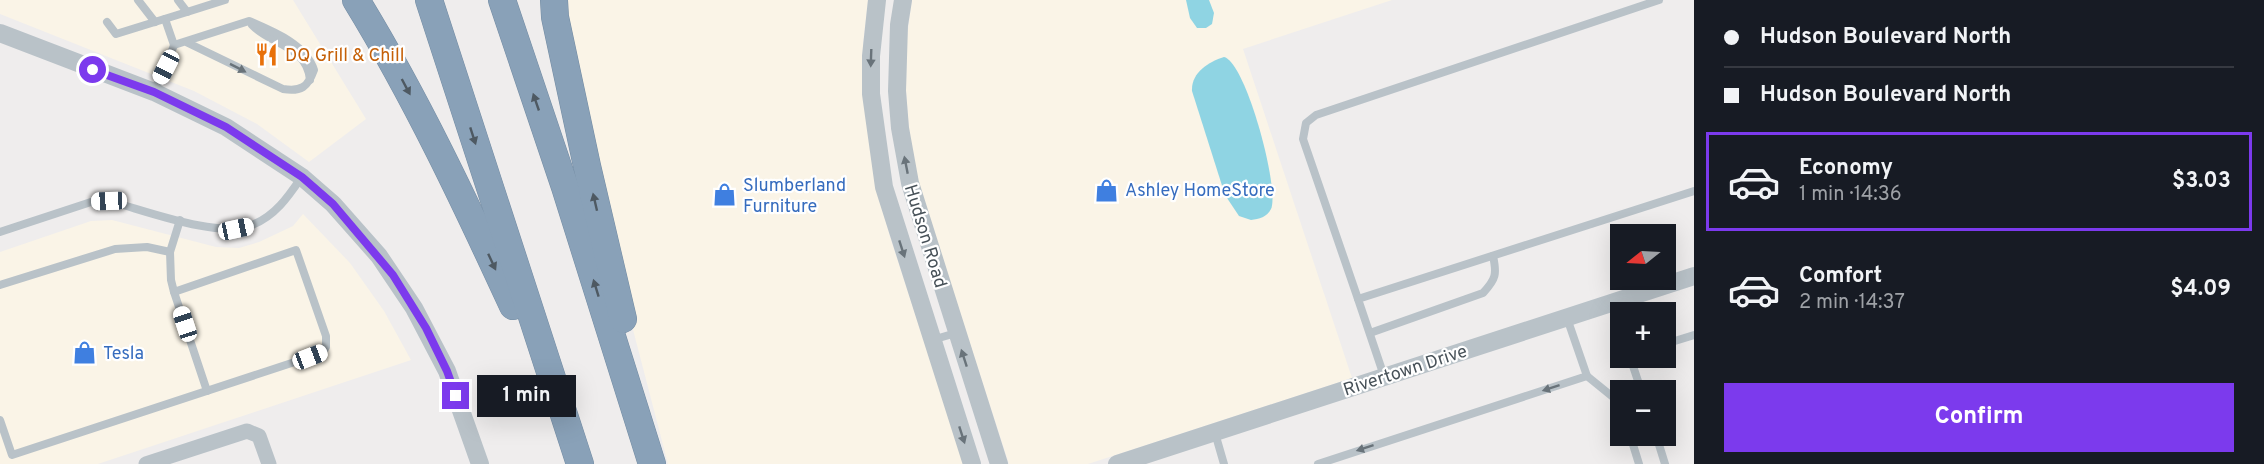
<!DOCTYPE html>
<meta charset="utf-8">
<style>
:root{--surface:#171b24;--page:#20242c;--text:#f1f3f6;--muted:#9ea1a6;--line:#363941;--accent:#7c3aed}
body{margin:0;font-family:Overpass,sans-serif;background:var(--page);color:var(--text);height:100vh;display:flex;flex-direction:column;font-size:22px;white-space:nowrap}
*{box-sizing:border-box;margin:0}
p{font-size:20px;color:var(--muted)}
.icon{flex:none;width:33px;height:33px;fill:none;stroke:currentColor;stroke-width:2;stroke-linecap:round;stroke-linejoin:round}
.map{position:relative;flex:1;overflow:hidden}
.side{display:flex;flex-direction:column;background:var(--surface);width:570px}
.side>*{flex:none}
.hud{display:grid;align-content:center;height:132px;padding:0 30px;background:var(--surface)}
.needle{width:39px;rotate:252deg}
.fabs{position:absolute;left:1610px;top:224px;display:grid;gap:12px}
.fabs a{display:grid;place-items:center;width:66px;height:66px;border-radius:0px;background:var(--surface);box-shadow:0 6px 24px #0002;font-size:30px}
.end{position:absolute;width:27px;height:27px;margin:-14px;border:8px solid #7c3aed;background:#fff;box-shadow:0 0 0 3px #fff}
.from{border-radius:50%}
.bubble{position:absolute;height:42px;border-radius:0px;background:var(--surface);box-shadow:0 6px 24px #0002;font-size:20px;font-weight:700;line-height:42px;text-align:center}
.car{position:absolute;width:18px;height:36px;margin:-18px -9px;border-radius:8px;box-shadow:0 0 4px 2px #0007;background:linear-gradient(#fff 24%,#345 0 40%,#fff 0 76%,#345 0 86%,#fff 0)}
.hud b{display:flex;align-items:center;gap:21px;height:57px;font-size:22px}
.hud b+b{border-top:2px solid var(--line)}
.hud i{width:15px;height:15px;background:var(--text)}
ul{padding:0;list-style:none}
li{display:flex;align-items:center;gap:18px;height:99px;margin:0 12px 9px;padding:0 18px;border:3px solid transparent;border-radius:0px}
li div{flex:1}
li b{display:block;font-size:22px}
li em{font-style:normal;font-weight:700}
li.current{border-color:var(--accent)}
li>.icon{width:54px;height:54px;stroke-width:1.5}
.primary-button{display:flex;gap:12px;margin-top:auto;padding:12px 30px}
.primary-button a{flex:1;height:69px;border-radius:0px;background:var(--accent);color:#fff;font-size:24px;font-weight:700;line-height:69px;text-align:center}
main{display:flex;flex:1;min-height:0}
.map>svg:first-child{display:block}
</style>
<main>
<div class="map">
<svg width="1694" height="464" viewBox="0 0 1694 464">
<rect width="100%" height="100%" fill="#efeded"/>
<g fill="#faf4e7">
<polygon points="0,0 293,0 366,119 309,162 257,124 194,91 0,14"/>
<polygon points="560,0 868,0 863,44 863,95 875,184 890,237 964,464 668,464 618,272"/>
<polygon points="912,0 1392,0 1243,49 1352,378 1088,464 1009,464 919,186 909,131 906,89 907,37"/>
<polygon points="303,214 350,263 384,311 411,360 98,464 0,464 0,252 91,221 112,220 216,247 239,248 259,242 293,226"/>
</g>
<g fill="#8fd4e3">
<polygon points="1186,0 1209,0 1214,13 1212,24 1206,28 1197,28 1190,18"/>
<path d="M1224 57C1246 62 1280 190 1271 209 1267 217 1259 219 1251 220L1239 216 1225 195 1192 91C1191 73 1208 62 1224 57Z"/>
</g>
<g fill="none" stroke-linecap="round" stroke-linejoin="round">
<defs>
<g id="motorway">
<path d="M356 0C416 98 465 202 513 306"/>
<polyline points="429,0 580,464"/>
<polyline points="502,0 565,187 652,464"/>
<polyline points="554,0 555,17 587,166 623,319"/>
</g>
</defs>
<use href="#motorway" stroke="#748ca3" stroke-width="28"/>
<g stroke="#b9c2c8" stroke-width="8">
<polyline points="138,0 155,22"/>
<polyline points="187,12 225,0"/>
<polyline points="107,22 116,34 187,12 178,0"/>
<path d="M252 25C271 45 307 46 310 80"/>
<path d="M174 45 249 21C272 31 306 44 314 70 308 87 301 92 283 89L186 42"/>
<polyline points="154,91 166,67 174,45 165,19"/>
<path d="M0 232 94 201H109C144 210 219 239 252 225 275 216 288 197 301 178"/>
<polyline points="0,285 115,249 147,247 170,252"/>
<polyline points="174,292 207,391"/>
<polyline points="1358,299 1303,139 1306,123 1316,115 1659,0"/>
<polyline points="1612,303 1620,326"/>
<path d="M1370 333 1483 293C1496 279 1497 274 1493 256"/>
<polyline points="932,340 956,333"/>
<polyline points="1665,344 1694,335"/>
<polyline points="1630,357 1641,390"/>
<polyline points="1384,376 1358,299 1694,191"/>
<polyline points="1587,376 1619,402 1620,406"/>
<polyline points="0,420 12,455 322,353 326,347 326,336 296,250 174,292 171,280 170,252 180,220"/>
<polyline points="1215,433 1224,464"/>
<polyline points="1630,435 1639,464"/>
<polyline points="1656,435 1665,464"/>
<polyline points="1318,464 1587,376 1567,318"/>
</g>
<polyline stroke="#b9c2c8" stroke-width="15" points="146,464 247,431 259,436 269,464"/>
<g stroke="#b9c2c8" stroke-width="18">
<polyline points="877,0 871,56 871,94 884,187 972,464"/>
<polyline points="903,0 899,25 897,91 900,128 910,183 999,464"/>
<polyline points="0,33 154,92 226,127 302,177 333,204 379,256 414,308 447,371 480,464"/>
<polyline points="1117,464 1694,276"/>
</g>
<use href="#motorway" stroke="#89a1b8" stroke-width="27"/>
</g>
<defs><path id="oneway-solid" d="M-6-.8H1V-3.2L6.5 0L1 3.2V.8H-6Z" transform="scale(1.5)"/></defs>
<g fill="#69737a">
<use href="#oneway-solid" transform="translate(871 58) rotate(92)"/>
<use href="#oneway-solid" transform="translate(238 68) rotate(27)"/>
<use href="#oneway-solid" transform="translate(906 165) rotate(-101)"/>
<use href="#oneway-solid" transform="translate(902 249) rotate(72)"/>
<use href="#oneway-solid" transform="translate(964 358) rotate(-108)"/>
<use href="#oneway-solid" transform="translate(1551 388) rotate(162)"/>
<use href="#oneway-solid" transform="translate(962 435) rotate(72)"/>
<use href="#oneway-solid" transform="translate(1365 448) rotate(162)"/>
</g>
<g fill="#4e5962">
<use href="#oneway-solid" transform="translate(406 87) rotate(62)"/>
<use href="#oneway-solid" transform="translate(536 102) rotate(-109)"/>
<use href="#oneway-solid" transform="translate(473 136) rotate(72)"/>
<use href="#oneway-solid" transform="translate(595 202) rotate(-103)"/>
<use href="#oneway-solid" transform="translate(492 262) rotate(65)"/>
<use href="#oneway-solid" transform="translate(596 288) rotate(-107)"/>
</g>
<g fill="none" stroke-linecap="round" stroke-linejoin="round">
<polyline stroke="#7c3aed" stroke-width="8" points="93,70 154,92 226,127 302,177 333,204 393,275 426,328 447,371 456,396"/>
</g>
<defs>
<symbol id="restaurant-bare" viewBox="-9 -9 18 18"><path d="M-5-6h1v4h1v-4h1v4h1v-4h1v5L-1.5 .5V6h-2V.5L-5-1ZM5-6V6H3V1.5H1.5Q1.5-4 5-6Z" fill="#e8710a" stroke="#fff" stroke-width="2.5" paint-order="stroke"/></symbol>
<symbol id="shop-bare" viewBox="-9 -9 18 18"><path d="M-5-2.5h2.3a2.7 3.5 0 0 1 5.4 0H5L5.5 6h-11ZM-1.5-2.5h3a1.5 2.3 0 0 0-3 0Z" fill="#3f7fe0" stroke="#fff" stroke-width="2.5" paint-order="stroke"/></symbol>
</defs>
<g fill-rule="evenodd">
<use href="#restaurant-bare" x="250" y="38" width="33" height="33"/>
<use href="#shop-bare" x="1090" y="174" width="33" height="33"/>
<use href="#shop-bare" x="708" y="178" width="33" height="33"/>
<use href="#shop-bare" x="68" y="336" width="33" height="33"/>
</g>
<g text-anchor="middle" stroke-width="4.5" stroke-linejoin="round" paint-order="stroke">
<g font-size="18" fill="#c56008" stroke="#fff" text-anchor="start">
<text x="285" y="61">DQ Grill &amp; Chill</text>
</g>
<g font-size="18" fill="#366cbe" stroke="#fff" text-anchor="start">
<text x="743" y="191">Slumberland<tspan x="743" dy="21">Furniture</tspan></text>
<text x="1125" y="196">Ashley HomeStore</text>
<text x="103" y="359">Tesla</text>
</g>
<g font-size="18" fill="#475158" stroke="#fff">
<text transform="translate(926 236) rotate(73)" y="6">Hudson Road</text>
<text transform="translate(1405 370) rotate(-18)" y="6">Rivertown Drive</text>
</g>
</g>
</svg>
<div class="fabs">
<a><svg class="needle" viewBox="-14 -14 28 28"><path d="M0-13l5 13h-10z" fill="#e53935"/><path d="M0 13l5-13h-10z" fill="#9ea1a6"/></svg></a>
<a>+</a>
<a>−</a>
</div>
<i class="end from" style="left:93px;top:70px"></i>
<i class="end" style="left:456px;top:396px"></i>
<div class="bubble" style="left:477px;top:375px;width:99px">1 min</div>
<i class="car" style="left:166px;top:67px;rotate:207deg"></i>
<i class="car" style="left:109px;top:201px;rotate:268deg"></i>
<i class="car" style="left:236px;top:229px;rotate:78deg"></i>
<i class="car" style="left:185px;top:324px;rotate:342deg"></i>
<i class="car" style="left:310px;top:357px;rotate:69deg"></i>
</div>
<section class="side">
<div class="hud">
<b><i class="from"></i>Hudson Boulevard North</b>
<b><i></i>Hudson Boulevard North</b>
</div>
<ul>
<li class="current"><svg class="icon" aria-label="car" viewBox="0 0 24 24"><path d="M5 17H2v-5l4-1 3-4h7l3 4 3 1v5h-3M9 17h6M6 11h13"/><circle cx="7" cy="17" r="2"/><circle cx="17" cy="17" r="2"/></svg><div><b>Economy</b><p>1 min · 14:36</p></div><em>$3.03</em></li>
<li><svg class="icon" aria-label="car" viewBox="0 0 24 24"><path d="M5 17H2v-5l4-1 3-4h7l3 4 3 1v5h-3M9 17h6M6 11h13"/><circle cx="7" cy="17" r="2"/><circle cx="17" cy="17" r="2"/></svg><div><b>Comfort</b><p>2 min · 14:37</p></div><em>$4.09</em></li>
</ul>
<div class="primary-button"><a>Confirm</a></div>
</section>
</main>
